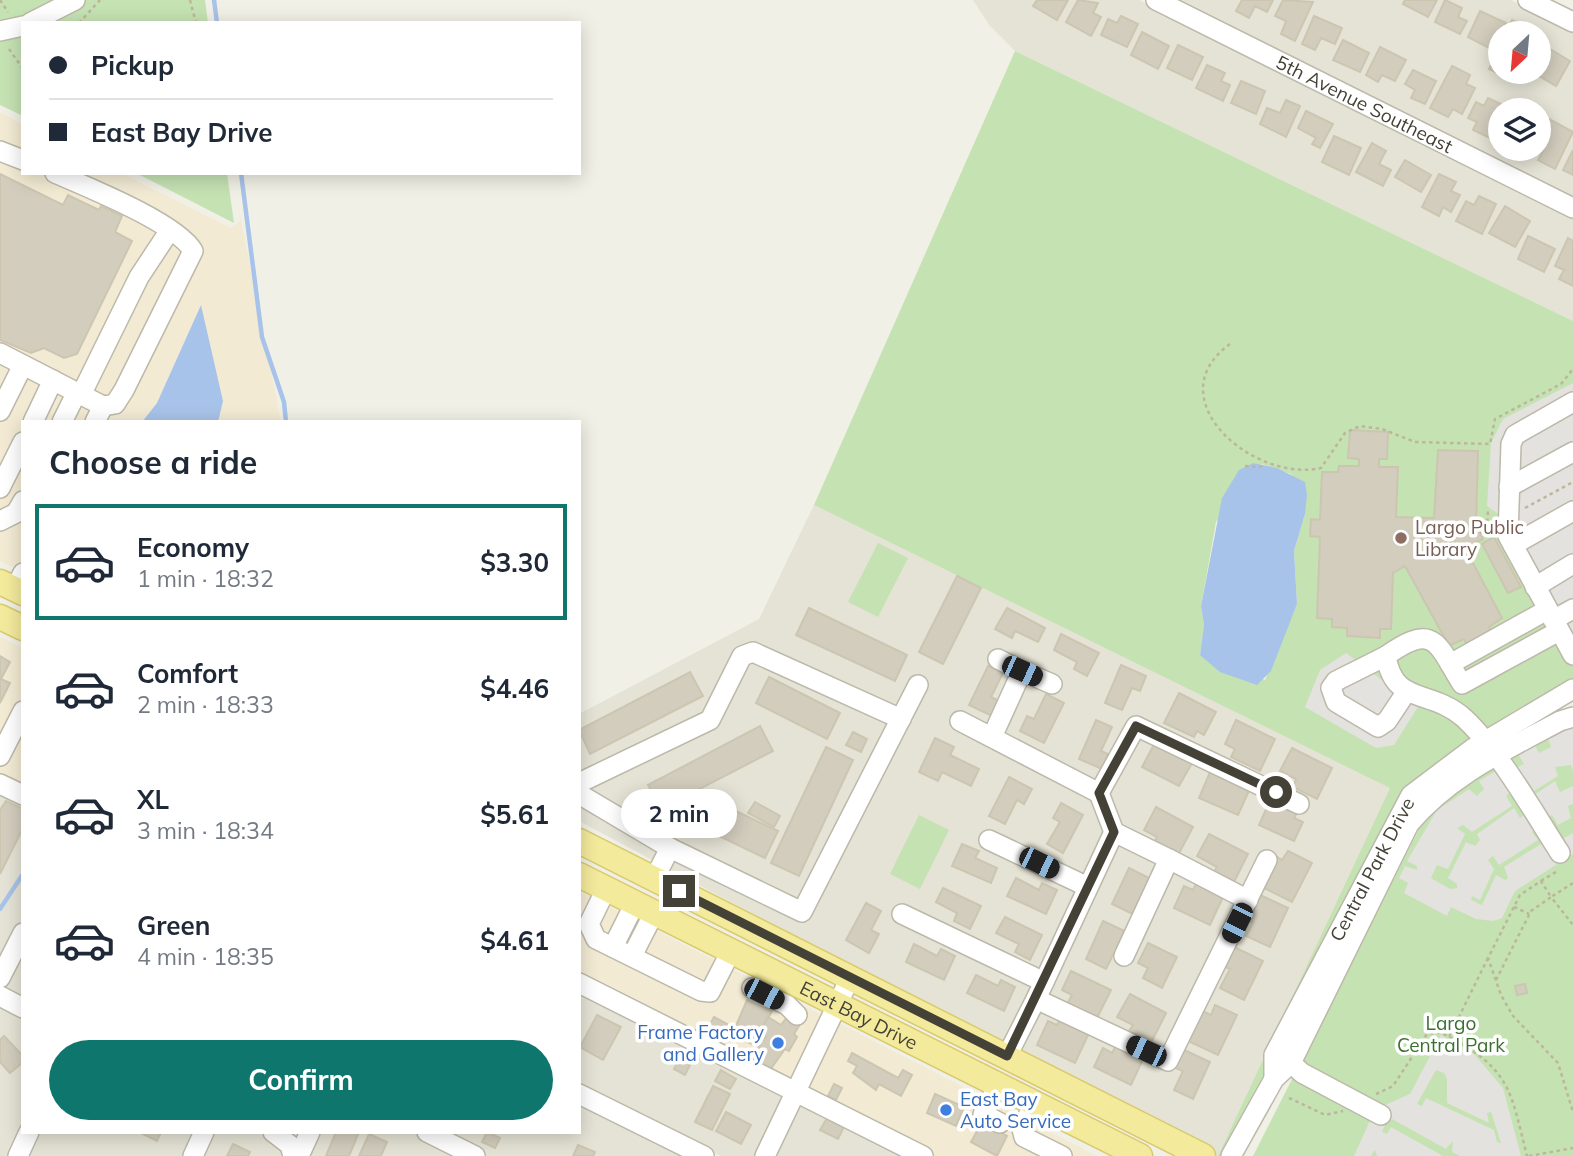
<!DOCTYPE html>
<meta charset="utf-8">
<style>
:root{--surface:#fff;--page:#f6f6f7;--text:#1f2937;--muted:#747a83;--line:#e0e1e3;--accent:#0f766e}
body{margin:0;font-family:Mulish,sans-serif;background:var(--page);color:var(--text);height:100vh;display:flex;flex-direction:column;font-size:26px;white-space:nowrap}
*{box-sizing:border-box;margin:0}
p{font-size:23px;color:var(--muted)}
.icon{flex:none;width:38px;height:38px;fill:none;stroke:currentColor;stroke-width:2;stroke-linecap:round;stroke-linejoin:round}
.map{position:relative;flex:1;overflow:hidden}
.drawer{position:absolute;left:21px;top:420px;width:560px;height:714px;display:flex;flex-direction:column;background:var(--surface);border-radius:0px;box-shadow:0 4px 18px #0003}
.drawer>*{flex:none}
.hud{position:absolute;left:21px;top:21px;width:560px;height:154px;border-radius:0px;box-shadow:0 4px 18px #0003;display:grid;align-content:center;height:154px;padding:0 28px;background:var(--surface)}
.needle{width:46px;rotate:206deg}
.controls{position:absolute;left:1488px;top:21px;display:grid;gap:14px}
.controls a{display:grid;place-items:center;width:63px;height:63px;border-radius:50%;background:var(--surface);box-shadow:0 4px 18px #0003;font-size:35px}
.end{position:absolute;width:32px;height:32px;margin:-16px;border:9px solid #444136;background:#fff;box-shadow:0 0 0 4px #fff}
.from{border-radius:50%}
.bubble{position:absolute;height:49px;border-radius:24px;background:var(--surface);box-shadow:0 4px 18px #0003;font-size:23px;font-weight:700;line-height:49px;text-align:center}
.car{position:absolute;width:21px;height:42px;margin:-21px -10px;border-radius:9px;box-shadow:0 0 5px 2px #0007;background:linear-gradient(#222 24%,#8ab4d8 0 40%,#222 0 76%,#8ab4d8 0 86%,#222 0)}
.hud b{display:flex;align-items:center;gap:24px;height:66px;font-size:26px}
.hud b+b{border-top:2px solid var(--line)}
.hud i{width:18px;height:18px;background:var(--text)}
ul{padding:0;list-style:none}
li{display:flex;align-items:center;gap:21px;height:116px;margin:0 14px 10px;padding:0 14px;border:4px solid transparent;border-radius:0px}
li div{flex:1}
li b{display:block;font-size:26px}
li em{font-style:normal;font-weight:700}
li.current{border-color:var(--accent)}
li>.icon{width:63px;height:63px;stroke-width:1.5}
h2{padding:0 28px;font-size:32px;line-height:84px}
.action{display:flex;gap:14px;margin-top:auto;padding:14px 28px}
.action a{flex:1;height:80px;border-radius:42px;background:var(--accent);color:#fff;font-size:28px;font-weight:700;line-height:80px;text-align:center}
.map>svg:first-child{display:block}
</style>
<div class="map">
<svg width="1573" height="1156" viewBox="0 0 1573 1156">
<rect width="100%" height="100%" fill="#f1f0e6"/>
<g fill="#e5e3d5" fill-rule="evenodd">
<polygon points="973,0 1139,0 1573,217 1573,321 1015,51 989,25"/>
<path d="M1173 0H1511L1573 31V199ZM1500 33H1538V72H1500ZM1500 110H1538V149H1500Z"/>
<polygon points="814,505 1391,788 1218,1156 939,1013 579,821 579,714 759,619"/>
<polygon points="0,786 23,796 23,999 0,988"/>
<polygon points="579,985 788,1092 757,1156 721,1156 579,1085"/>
<polygon points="0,1005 23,1016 23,1130 11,1156 0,1156"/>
<polygon points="800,1098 912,1156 772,1156"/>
<polygon points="579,1103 687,1156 306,1156 318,1132 579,1132"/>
<polygon points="37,1132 196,1132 185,1156 26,1156"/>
<polygon points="212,1132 256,1132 275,1142 284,1150 285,1156 200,1156"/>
</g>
<g fill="#f2ead3">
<polygon points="0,112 23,124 23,173 121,173 231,228 240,221 238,205 281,422 218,422 223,401 201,306 157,403 142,422 23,422 23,572 0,561"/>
<polygon points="0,637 23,648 23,796 0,786"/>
<polygon points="579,891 824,1016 788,1092 579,985"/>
<polygon points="837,1022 1097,1156 912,1156 800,1098"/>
</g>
<g fill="#c5e2b3" fill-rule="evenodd">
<polygon points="0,0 205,0 208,23 23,23 23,116 0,105"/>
<path d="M1015 51 1573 321V681L1469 743 1267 1076 1224 1156H1218L1390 788 814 505ZM1261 464 1291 474 1305 514 1294 551 1297 604 1265 680 1200 655 1204 625 1201 606 1216 522Z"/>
<polygon points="136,173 227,173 234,223"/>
<polygon points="878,543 908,558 878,617 848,602"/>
<polygon points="1573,723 1573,1156 1253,1156 1422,823 1445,795"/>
<polygon points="919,815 949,830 920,889 890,874"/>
</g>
<g fill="#e3e2de" fill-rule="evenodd">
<polygon points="1573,383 1573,631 1568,633 1516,527 1487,506 1491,443 1503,419"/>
<polygon points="1346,653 1418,707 1394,745 1376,748 1305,707 1320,670"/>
<path d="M1573 725V772L1571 765 1555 767 1558 776 1534 791 1528 781 1512 791 1506 796 1512 806 1472 832 1463 825 1457 828 1465 834 1448 869 1437 865 1431 878 1450 889 1457 888V884L1448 878 1466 842 1475 846 1480 840 1477 834 1514 808 1520 818 1527 813 1522 803 1555 781 1560 792 1573 786V804L1568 806 1571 818 1558 825 1552 815 1547 819 1558 841 1573 833V854L1515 891 1502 918 1493 921 1476 919 1451 907 1447 916 1404 893 1408 883 1399 878 1405 866 1417 870V866L1407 861 1437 810 1469 789 1477 796 1484 789 1479 781 1505 766 1511 770 1524 764 1518 754 1534 744 1539 753 1551 747 1547 736ZM1535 828 1549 850 1546 851 1541 844 1504 867 1508 878 1505 880 1496 875 1482 905 1471 900 1472 896 1480 900 1494 869 1488 860 1493 856 1499 865 1538 840 1532 832Z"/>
<path d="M1441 1035 1474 1054 1503 1088 1521 1156H1460L1452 1152 1453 1141 1446 1149 1392 1119 1386 1122 1382 1132 1387 1134 1391 1127 1443 1156H1377L1375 1150 1371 1156H1354L1377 1105H1385L1410 1094ZM1436 1070 1444 1073 1447 1079V1103L1489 1123 1487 1113 1491 1112 1501 1143 1497 1142 1494 1130 1426 1098 1422 1106 1417 1104Z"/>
</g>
<g fill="#a8c3e9">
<polygon points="201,305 223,401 218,422 142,422 157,403"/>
<polygon points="1253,463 1277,468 1305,482 1307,495 1305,514 1294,551 1297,604 1271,671 1257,685 1220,672 1200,655 1204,625 1201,606 1222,498 1239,470"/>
</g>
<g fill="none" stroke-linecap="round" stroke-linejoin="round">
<g stroke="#a8c3e9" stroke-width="4.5">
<polyline points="214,0 217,23"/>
<polyline points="241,173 262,337 284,402 286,422"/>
<polyline points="0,909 23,874"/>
</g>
</g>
<g fill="#d2cdbd" stroke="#ccc6b1" stroke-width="2">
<polygon points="1037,0 1068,0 1057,20 1033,6"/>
<polygon points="1078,0 1098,3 1093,13 1101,17 1091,36 1066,22"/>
<polygon points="1242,0 1273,0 1267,12 1255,6 1249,18 1236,11"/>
<polygon points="1283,0 1313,2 1295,41 1281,34 1286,21 1275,16"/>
<polygon points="1405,0 1437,0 1428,17 1403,4"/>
<polygon points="1445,0 1462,8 1458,17 1467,21 1460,34 1435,22"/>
<polygon points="1480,11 1506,23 1493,50 1468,37"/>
<polygon points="1121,16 1138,24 1127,47 1101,35 1108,19 1117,23"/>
<polygon points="1314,16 1342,28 1335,44 1321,38 1315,50 1302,44"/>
<polygon points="1512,20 1522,24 1518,33 1506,33"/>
<polygon points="1142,32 1169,46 1158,69 1131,55"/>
<polygon points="1343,40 1369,53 1360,72 1333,60"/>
<polygon points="1178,45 1203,57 1192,80 1167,68"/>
<polygon points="1545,46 1570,61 1556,86 1539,76 1544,68 1538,65 1538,58"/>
<polygon points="1380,47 1406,60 1395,81 1382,75 1378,82 1366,75"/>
<polygon points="1500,47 1500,72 1511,72 1508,78 1489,69"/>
<polygon points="1207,65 1225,73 1221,81 1230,85 1223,101 1196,88"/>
<polygon points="1452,66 1470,75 1466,84 1475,88 1462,114 1453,109 1448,117 1430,108"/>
<polygon points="1413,70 1436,81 1425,104 1411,98 1415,90 1405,84"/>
<polygon points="1241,81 1265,91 1256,114 1231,103"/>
<polygon points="1488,98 1505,106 1500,110 1490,138 1473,130 1477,122 1468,118 1476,102 1484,106"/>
<polygon points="1286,100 1300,106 1286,137 1260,124 1267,108 1280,113"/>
<polygon points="1306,111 1333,124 1320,148 1312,144 1316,138 1298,128"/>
<polygon points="1549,119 1573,132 1555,169 1538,160 1543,151 1538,149 1538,139"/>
<polygon points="1334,136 1361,148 1349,175 1322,162"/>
<polygon points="1372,143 1386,151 1379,164 1391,170 1383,186 1356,172"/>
<polygon points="1573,150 1573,175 1563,170"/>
<polygon points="1405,160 1431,175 1421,192 1395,177"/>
<polygon points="0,174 63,205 68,195 99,210 101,206 122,216 115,232 132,241 77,354 64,358 44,348 31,353 0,340"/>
<polygon points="1439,174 1456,182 1451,191 1460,195 1451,212 1443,207 1439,216 1422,207"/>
<polygon points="1479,196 1496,204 1482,234 1456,221 1466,201 1474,205"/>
<polygon points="1505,206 1530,221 1515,247 1489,233"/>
<polygon points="1528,236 1555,249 1544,272 1518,259"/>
<polygon points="1568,238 1573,241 1573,286 1559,279 1564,270 1555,266"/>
<polygon points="1350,430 1388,432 1387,459 1379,459 1379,467 1398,467 1396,517 1434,518 1438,450 1478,451 1476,526 1483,539 1465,548 1502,618 1489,627 1493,634 1468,647 1464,639 1449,646 1405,566 1393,573 1391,629 1380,629 1380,638 1347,636 1347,628 1332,627 1332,619 1317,618 1320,537 1310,536 1311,519 1320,520 1322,472 1338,472 1339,466 1359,466 1359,459 1348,458"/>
<polygon points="1494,537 1521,587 1508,593 1482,544"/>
<polygon points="957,576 981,588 943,664 919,652"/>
<polygon points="809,608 907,655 895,681 796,635"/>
<polygon points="1007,608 1045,628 1038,642 1015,631 1012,638 995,629"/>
<polygon points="1061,634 1099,653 1087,676 1074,669 1077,662 1054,650"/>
<polygon points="0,656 10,662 1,679 10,683 0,703"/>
<polygon points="1121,665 1146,676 1140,691 1132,688 1122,710 1105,703"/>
<polygon points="988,666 1003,673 991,697 999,701 992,716 969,705"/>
<polygon points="690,672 703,696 590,754 579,730"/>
<polygon points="769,677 840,713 827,739 756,703"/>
<polygon points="1179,693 1216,712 1204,735 1197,731 1194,737 1164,723"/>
<polygon points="1046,694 1064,703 1044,743 1020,731 1027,716 1034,719"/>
<polygon points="1096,720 1112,727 1101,751 1108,754 1102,769 1079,759"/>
<polygon points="1236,720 1275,739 1260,771 1231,757 1235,749 1225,744"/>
<polygon points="760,726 773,751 661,809 648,785"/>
<polygon points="853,732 867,739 861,752 846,745"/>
<polygon points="1158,737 1192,763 1179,786 1142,767"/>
<polygon points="935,738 954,747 950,755 979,769 971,786 942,772 938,781 919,772"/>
<polygon points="826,747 853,760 799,876 771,863"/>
<polygon points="1292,748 1332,768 1317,799 1293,787 1296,779 1280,771"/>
<polygon points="1222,771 1252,784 1238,815 1199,798 1210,772 1219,776"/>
<polygon points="1009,777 1032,789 1024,804 1017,800 1005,824 989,816"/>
<polygon points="702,795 778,831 765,858 690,822"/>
<polygon points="1272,796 1299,809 1294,818 1303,822 1294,841 1259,825"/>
<polygon points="6,801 23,809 23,828 0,874 0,810"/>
<polygon points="755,802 780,816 774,827 748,813"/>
<polygon points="1061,803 1083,815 1063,853 1047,844 1060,822 1053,818"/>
<polygon points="1156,807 1193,827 1177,857 1153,844 1157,837 1144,830"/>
<polygon points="1209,834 1248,854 1233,884 1213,874 1217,867 1197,856"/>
<polygon points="962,844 979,851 975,858 997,868 991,883 952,866"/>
<polygon points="1288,851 1312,863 1292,902 1262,887 1277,857 1282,860"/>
<polygon points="1129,868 1151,879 1141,918 1112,904"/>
<polygon points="1016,878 1039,890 1042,883 1057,890 1046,914 1007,896"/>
<polygon points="1196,884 1223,897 1210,925 1174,908 1184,886 1193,890"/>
<polygon points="943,888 981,906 970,929 954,921 957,913 936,902"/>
<polygon points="1258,894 1288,908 1270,947 1246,936 1253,923 1246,919"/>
<polygon points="866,903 881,911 871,930 879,934 869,953 846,940"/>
<polygon points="1005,917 1042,935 1030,960 1015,952 1019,944 996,933"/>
<polygon points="1103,921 1131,934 1120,956 1114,953 1106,969 1086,959"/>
<polygon points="1148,943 1177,957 1162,988 1143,978 1148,968 1138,963"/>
<polygon points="914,944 937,956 941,949 955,956 944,980 906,962"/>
<polygon points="1232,946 1263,961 1244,1000 1220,988 1230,969 1223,966"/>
<polygon points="1071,971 1111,990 1097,1018 1067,1004 1072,995 1062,990"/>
<polygon points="976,975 998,986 1001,980 1015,987 1004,1011 967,993"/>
<polygon points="1525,984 1527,993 1517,995 1515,986"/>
<polygon points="1130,994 1166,1013 1151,1043 1129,1031 1133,1025 1117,1017"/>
<polygon points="747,1000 772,1011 754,1045 732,1035"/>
<polygon points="1215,1005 1237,1015 1218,1055 1186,1040 1200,1010 1211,1015"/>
<polygon points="790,1013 802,1021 794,1034 797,1037 789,1051 785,1049 770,1070 752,1058 766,1036 760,1032 768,1017 781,1025"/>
<polygon points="597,1015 621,1027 603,1060 580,1047"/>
<polygon points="714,1017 727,1024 717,1045 703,1038"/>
<polygon points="1060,1019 1089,1033 1075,1063 1037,1045 1048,1021 1057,1025"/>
<polygon points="4,1036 23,1056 23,1062 10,1073 0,1062 0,1040"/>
<polygon points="1117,1044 1144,1057 1131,1085 1094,1067 1103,1048 1112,1053"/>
<polygon points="1182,1049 1210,1062 1193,1099 1174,1090 1183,1071 1173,1067"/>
<polygon points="852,1053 898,1078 903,1070 912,1075 901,1096 879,1084 876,1090 853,1073 857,1066 848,1061"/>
<polygon points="681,1055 692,1061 685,1075 674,1069"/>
<polygon points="721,1070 736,1079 730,1089 715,1081"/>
<polygon points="834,1084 842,1088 836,1100 828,1096"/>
<polygon points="713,1086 730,1094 712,1130 695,1122"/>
<polygon points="935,1094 964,1107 956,1126 927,1113"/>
<polygon points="726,1112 751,1125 741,1144 716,1131"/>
<polygon points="827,1118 844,1127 838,1139 820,1130"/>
<polygon points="982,1122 1007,1136 997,1156 971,1142"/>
<polygon points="139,1132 161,1132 157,1141"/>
<polygon points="336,1132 359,1132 349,1156 326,1156"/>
<polygon points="487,1132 500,1138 495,1148 482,1142"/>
<polygon points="369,1134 387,1142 381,1156 359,1156"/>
<polygon points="233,1144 250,1152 248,1156 227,1156"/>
<polygon points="578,1145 595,1152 593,1156 573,1156"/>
</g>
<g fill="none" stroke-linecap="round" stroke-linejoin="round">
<defs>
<g id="minor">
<path id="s1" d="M1156 0 1573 208"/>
<polyline points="1528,0 1573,22"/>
<polyline points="30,23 75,0"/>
<polyline points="0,31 23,26"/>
<polyline points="0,151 23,160"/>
<path d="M55 173C87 187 177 223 193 251L124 390 115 404 103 406"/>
<polyline points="0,353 103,406 95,422"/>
<polyline points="81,395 139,277 170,230"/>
<polyline points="1573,402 1515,435 1511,444 1508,536 1573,655"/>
<polyline points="0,411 23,365"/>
<polyline points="33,422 53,380"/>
<polyline points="62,422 77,392"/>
<polyline points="1509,487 1573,452"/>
<polyline points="0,488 23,442"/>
<polyline points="0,521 16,513 23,501"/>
<polyline points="1513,545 1573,511"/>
<polyline points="1535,587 1573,564"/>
<polyline points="15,589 23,573"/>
<polyline points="1553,620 1573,609"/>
<path d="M1559 631 1462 684C1437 644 1435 621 1386 656 1394 706 1430 688 1464 718 1497 748 1535 814 1560 853"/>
<polyline points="1386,656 1336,681 1331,688 1336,702 1378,727 1387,721 1407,691"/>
<polyline points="998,659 1022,671"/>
<polyline points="1450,664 1547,610"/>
<polyline points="960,721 1099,793 1114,832"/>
<polyline points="992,737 1022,671 1052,684"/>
<polyline points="0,756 23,711"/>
<polyline points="579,783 710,720 742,656 753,652 901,719"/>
<polyline points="0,784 23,795"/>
<polyline points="1099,793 1136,726 1299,804"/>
<polyline points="579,794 670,848"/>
<polyline points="989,840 1088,887"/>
<polyline points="654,879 670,848 802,912 918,685"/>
<polyline points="606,889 589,924 596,939 701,991 710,992 731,951"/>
<polyline points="902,914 1044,982"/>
<polyline points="613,947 635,903"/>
<polyline points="632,956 654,913"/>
<polyline points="1124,956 1169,859 1248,900"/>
<polyline points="0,978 23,933"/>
<polyline points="579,983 923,1156"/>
<polyline points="752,988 787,1005 797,1015"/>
<polyline points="0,996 23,1008"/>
<polyline points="1036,999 1114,832 1169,859"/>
<polyline points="1007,1056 1036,999 1168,1061 1267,860"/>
<polyline points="1291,1063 1302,1073 1381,1115"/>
<path id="s2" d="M1274 1079V1055L1411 795 1472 749 1573 689"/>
<polyline points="998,1085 983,1114 1000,1123"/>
<polyline points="579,1094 704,1156"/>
<polyline points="1034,1103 1022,1129 1024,1137 1062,1156"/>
<polyline points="273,1132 290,1145 293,1156"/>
<polyline points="427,1132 475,1156"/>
<polyline points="18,1156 29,1132"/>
<polyline points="193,1156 204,1132"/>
<polyline points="299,1156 310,1132"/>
<polyline points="765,1156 850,978"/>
<path d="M1231 1156 1274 1079 1291 1063 1409 824C1449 776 1506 750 1560 721L1573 717"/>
</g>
<g id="major">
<polyline points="0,582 23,593"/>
<polyline points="0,617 23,628"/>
<polyline points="579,841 1203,1156"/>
<path id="s3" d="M579 875 1140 1156"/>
</g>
</defs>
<use href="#minor" stroke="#bcb9aa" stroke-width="22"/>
<use href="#major" stroke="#d8ca6e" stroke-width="27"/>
<g stroke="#bcb69c" stroke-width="2.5" stroke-dasharray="3.5 3.5" stroke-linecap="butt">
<polyline points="0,0 8,12"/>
<polyline points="190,0 196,23"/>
<polyline points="79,23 100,0"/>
<polyline points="9,49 23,69"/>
<path d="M1230 344C1155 398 1253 483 1321 468L1345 433 1360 426 1382 429 1415 442 1490 444 1495 419 1561 384 1573 369"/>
<polyline points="1245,466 1260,467 1265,464"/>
<polyline points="1525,508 1573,482"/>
<polyline points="1487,529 1488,510"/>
<polyline points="1480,533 1493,527"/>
<polyline points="1541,881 1559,870"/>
<polyline points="1573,883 1551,897 1541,881 1520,895 1488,958 1501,995 1513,1016 1558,1063 1573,1112"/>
<polyline points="1514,907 1529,914"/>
<polyline points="1496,980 1531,911 1551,897 1573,925"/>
<path d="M1449 1037C1511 1069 1511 1093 1527 1156"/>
<polyline points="1376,1094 1393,1086 1427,1034 1440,1032 1449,1037 1488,958"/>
<polyline points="1289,1098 1325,1115 1343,1111"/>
<polyline points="1529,1156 1573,1148"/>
</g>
<use href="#minor" stroke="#fff" stroke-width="19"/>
<use href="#major" stroke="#f4ea9c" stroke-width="24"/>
</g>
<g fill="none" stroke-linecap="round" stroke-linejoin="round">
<polyline stroke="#444136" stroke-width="9" points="679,891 1007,1056 1114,832 1099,793 1136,726 1276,792"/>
</g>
<circle fill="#8d6e63" stroke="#fff" stroke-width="2.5" cx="1401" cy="538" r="7"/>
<g fill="#3f7fe0" stroke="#fff" stroke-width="2.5">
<circle cx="778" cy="1043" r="7"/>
<circle cx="946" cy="1110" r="7"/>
</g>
<g text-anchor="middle" stroke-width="7" stroke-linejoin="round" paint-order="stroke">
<g font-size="19" fill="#444136" stroke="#fff">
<text dy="7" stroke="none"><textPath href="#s1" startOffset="233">5th Avenue Southeast</textPath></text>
<text dy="7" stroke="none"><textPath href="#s2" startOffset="234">Central Park Drive</textPath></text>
<text dy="7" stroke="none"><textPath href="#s3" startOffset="313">East Bay Drive</textPath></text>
</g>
<g font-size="19" fill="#785e54" stroke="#fff" text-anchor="start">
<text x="1415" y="534">Largo Public<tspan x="1415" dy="22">Library</tspan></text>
</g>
<g font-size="19" fill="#3c702f" stroke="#fff">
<text x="1451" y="1030">Largo<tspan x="1451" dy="22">Central Park</tspan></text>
</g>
<g font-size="19" fill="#366cbe" stroke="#fff" text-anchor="end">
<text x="764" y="1039">Frame Factory<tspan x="764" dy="22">and Gallery</tspan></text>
<text x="960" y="1106" text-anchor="start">East Bay<tspan x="960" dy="22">Auto Service</tspan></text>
</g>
</g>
</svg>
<div class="controls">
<a><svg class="needle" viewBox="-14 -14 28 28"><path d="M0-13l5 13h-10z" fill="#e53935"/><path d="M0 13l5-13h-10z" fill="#747a83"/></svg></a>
<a><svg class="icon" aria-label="layers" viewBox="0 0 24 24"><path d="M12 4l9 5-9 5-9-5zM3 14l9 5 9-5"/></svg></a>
</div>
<i class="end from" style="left:1276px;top:792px"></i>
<i class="end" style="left:679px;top:891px"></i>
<div class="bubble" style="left:621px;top:789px;width:116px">2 min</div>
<i class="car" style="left:1022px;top:671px;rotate:114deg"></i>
<i class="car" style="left:1039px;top:863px;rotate:116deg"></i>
<i class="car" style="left:1237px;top:923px;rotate:206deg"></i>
<i class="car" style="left:764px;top:994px;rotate:117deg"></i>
<i class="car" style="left:1146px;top:1051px;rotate:295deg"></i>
<div class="hud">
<b><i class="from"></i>Pickup</b>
<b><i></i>East Bay Drive</b>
</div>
<section class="drawer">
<h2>Choose a ride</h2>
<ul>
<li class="current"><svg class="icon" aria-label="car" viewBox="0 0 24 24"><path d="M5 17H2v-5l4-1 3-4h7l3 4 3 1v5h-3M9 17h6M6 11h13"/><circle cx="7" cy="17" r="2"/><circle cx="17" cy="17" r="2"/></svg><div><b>Economy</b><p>1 min · 18:32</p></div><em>$3.30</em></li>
<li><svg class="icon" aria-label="car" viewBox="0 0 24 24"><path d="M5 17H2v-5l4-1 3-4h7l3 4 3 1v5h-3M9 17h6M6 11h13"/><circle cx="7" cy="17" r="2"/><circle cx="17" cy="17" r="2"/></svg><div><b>Comfort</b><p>2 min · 18:33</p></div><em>$4.46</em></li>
<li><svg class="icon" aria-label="car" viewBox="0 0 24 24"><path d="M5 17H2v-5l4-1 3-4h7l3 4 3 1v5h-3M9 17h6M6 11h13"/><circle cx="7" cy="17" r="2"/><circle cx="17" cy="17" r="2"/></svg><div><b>XL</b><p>3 min · 18:34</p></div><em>$5.61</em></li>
<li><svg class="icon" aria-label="car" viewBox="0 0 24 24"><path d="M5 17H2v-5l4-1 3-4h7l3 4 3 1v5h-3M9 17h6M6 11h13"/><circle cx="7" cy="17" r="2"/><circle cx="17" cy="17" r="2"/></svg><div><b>Green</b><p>4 min · 18:35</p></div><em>$4.61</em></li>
</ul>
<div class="action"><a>Confirm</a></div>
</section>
</div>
